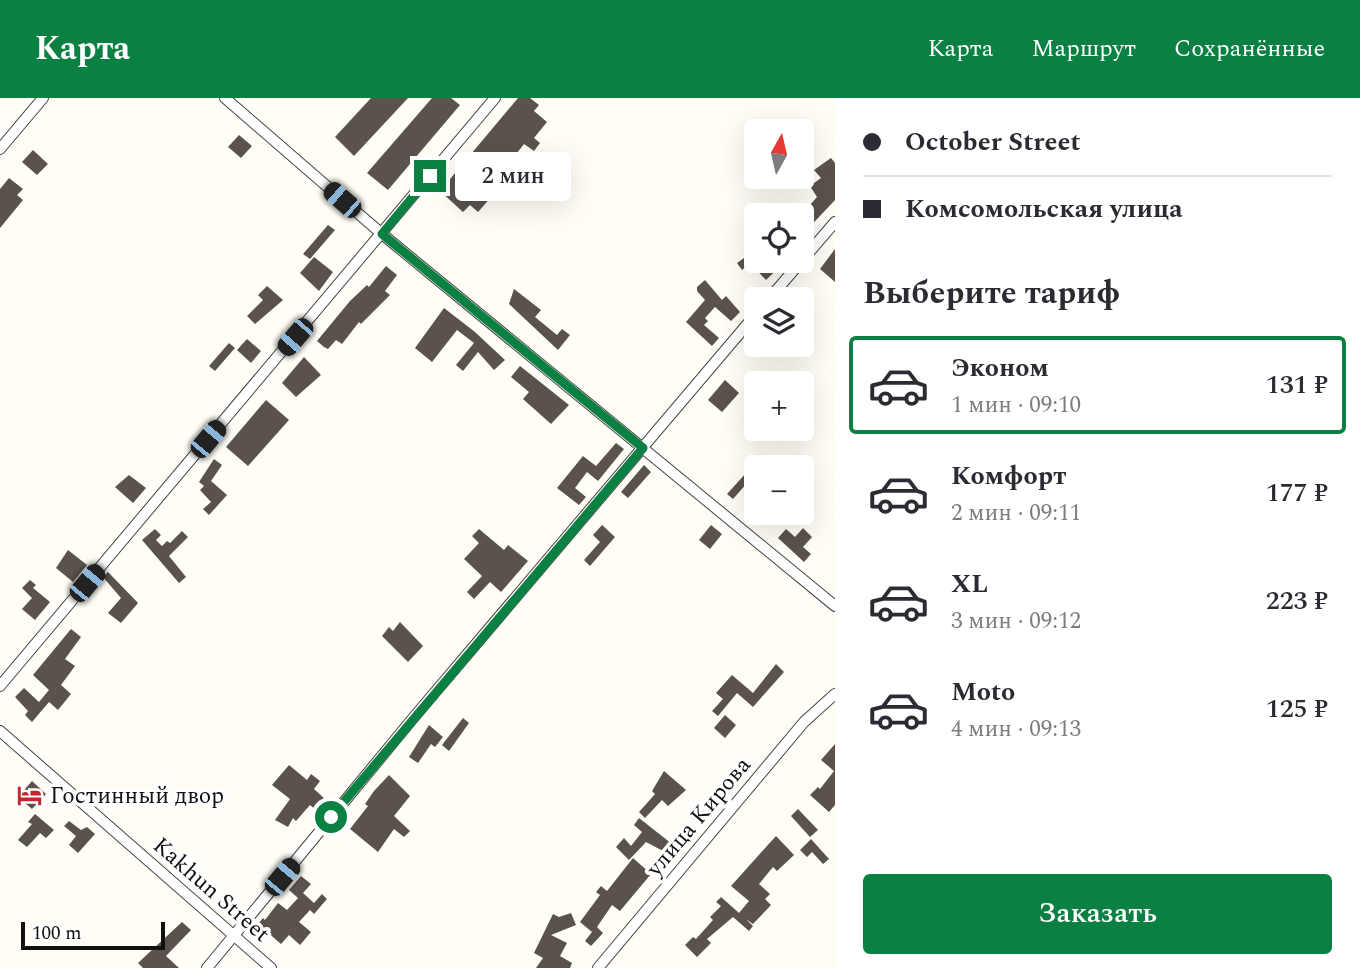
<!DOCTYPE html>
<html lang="ru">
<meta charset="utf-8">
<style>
:root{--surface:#fff;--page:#f2f2f3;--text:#2b2b33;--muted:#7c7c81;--line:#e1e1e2;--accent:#0b8043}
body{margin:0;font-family:Spectral,serif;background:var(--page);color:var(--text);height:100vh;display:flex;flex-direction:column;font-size:26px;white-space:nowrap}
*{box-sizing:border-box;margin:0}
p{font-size:23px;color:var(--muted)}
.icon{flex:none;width:38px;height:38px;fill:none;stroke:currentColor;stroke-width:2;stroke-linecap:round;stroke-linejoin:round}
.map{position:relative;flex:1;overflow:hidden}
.panel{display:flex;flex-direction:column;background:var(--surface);width:525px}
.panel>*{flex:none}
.top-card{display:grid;align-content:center;height:154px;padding:0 28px;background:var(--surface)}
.needle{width:46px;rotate:8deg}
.buttons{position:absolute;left:744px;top:21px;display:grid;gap:14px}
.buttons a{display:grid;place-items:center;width:70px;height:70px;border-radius:7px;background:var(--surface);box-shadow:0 7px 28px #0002;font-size:35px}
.scale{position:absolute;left:21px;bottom:18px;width:144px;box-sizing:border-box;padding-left:7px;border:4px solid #111;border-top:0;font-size:19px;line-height:24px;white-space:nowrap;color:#111;-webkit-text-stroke:5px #fff;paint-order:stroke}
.end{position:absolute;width:32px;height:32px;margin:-16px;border:9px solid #0b8043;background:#fff;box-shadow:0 0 0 4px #fff}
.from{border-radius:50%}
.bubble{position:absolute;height:49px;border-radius:7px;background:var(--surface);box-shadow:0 7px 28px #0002;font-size:23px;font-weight:600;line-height:49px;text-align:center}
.car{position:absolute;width:21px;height:42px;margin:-21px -10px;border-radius:9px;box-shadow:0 0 5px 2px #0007;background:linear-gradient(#222 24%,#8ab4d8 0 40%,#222 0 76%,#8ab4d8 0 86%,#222 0)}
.top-card b{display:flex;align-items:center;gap:24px;height:66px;font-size:26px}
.top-card b+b{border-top:2px solid var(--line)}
.top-card i{width:18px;height:18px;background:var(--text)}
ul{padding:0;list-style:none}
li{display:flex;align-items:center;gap:21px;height:98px;margin:0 14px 10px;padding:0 14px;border:4px solid transparent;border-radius:7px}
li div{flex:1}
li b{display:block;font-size:26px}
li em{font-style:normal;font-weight:600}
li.active{border-color:var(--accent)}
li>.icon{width:63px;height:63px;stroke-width:1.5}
h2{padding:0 28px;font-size:32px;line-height:84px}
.cta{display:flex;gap:14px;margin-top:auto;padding:14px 28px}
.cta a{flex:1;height:80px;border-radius:7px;background:var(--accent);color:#fff;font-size:28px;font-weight:600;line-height:80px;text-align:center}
header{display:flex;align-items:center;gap:42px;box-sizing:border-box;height:98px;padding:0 35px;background:var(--accent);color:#fff}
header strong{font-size:33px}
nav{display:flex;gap:38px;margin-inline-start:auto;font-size:24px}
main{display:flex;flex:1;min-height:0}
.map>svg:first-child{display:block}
</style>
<header>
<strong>Карта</strong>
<nav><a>Карта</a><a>Маршрут</a><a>Сохранённые</a></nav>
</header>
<main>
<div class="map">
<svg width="835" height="870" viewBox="0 0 835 870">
<rect width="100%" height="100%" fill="#fffdf5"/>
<g fill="#5a524d">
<polygon points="371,0 408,0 354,58 335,39"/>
<polygon points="432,0 451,0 460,7 388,92 367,75"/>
<polygon points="518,0 530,0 539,7 534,13 547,24 534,40 540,45 534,53 524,46 509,65 518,73 511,82 503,76 488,94 492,98 478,114 470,107 463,114 440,93"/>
<polygon points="239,37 252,48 241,60 228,49"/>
<polygon points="33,52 48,66 37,77 22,64"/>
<polygon points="831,60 835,65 835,102 802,137 802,116 817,99 810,88 821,80 814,72"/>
<polygon points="9,80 23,91 17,97 23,102 0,130 0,91"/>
<polygon points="328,127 335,132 310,161 303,156"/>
<polygon points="835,151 835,184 820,171"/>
<polygon points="751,155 754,163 786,163 766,182 750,165 742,172 737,165"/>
<polygon points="314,159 333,174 319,193 300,175"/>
<polygon points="386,168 397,177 385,193 390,197 361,226 359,224 342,246 336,242 328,251 324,249 317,243 350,203 367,187 369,189"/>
<polygon points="705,182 722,202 726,198 740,214 731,223 715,209 705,220 708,223 704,227 719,240 712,248 686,224 705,202 697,193 697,189"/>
<polygon points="267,188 283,202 255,226 247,218 263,202 258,197"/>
<polygon points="514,191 541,212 535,219 557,237 562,231 570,237 558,252 509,206"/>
<polygon points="444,210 475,234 505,262 494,272 478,254 463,273 456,267 474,245 457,232 432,264 415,250"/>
<polygon points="247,241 261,253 251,265 237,252"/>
<polygon points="229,245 235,250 215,273 209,268"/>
<polygon points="304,259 321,277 296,299 282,285"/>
<polygon points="520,268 569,307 551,326 523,301 529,294 511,279"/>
<polygon points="725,282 739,295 722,314 708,302"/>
<polygon points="266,302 289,322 248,368 226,349"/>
<polygon points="616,345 624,351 598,383 587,374 575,390 586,399 579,407 557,390 583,358 596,368"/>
<polygon points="214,361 222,367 211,383 227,397 209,417 203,411 211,404 200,392 204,388 199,384"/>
<polygon points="756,364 756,375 733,401 727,396"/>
<polygon points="644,367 651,374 628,400 621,394"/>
<polygon points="129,377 146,390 133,405 115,389"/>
<polygon points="602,427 615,439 590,468 584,462 600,444 593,437"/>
<polygon points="711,427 722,436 710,451 699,442"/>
<polygon points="803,430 812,439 803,449 811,456 804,464 778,440 786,431 795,439"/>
<polygon points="155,431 161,437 156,442 162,448 167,443 170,445 182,433 188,439 169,458 186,479 179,485 142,442"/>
<polygon points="479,431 504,452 508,447 528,463 501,494 490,484 474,501 467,494 482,478 464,461 479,445 472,438"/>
<polygon points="68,452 87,467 73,484 56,470"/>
<polygon points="108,474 138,505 121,525 108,515 121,500 103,479"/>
<polygon points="30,482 36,487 33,490 50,504 35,522 22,511 32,500 22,490"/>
<polygon points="400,524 423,548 408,564 382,538 389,529 393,533"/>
<polygon points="71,531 81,539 65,561 75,568 61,587 71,596 58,612 49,604 32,624 25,617 28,613 15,599 24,590 39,604 49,592 33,577"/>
<polygon points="776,566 784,574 753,609 737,595 718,618 712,613 723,601 716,595 732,577 753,595"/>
<polygon points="725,617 736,627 725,640 714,630"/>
<polygon points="463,620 469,625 449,653 442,647"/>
<polygon points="429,627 443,639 435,649 431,646 418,665 409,659"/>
<polygon points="835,646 835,707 829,714 810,697 818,689 820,691 834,673 821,662"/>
<polygon points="289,667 307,682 311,676 320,683 314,691 326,702 317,713 310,707 296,723 293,720 288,729 275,722 290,701 272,687"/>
<polygon points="664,673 686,692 668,708 662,702 645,720 639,714 655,696 652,693"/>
<polygon points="389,677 410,698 394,718 410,733 404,739 394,731 378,754 350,731 368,708 365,706 374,693"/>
<polygon points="32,683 46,696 32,711 18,699"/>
<polygon points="798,711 818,732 810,739 791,718"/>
<polygon points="35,716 54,732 46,740 40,735 27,749 18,742 32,726 28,724"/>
<polygon points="639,720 672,746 665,754 646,744 629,762 616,749 624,740 631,748 642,734 634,727"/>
<polygon points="69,723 81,732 87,729 95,736 78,755 69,747 76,738 64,728"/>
<polygon points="776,738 794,757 777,773 773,769 759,786 770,796 765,801 771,807 753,826 746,821 753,828 749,833 733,819 707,841 711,845 697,859 685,847 693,839 696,841 713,822 710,819 721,808 716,804 721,799 739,815 749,803 731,788"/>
<polygon points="811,741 829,761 823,766 812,754 807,759 800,752"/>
<polygon points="633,760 651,776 620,813 612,807 597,829 603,835 591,848 585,843 592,834 580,824 600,797 596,794 601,788 607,793"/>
<polygon points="301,778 311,786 303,795 314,805 322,796 327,801 314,816 310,812 299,824 311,834 300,847 289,837 281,846 258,826 263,820 265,822 278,805 287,812 298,800 289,792"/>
<polygon points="571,815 576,827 551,837 567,845 560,858 572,865 570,870 536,870 543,860 534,855 553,816 559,819"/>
<polygon points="182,824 191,832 166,858 179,870 143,870 138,865"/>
</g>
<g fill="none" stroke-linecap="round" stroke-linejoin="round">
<defs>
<g id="minor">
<polyline points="225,0 382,136 835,508"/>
<polyline points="0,51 43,0"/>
<polyline points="769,201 835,124"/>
<polyline points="0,588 495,0"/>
<polyline points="0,633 271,870"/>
<polyline points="207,870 414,619 756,216"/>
<polyline points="598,870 804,624 835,596"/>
</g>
</defs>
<use href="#minor" stroke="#444" stroke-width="12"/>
<use href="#minor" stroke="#fff" stroke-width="10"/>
</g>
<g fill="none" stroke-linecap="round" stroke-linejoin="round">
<polyline stroke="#0b8043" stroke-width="9" points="331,719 643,350 382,136 430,78"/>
</g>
<defs>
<symbol id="hotel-bare" viewBox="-9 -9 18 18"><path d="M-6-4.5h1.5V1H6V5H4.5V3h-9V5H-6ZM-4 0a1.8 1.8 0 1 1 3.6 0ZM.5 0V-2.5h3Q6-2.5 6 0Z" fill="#c4262e" stroke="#fff" stroke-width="2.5" paint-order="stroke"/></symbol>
</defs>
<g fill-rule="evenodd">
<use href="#hotel-bare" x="12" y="680" width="35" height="35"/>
</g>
<g text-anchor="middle" stroke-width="7" stroke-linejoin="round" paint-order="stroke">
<g font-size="23" fill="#111" stroke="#fff" text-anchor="start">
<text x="50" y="705">Гостинный двор</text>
</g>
<g font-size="23" fill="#111" stroke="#fff">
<text transform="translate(698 718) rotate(-50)" y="8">улица Кирова</text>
<text transform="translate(212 791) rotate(41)" y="8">Kakhun Street</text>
</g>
</g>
</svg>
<div class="buttons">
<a><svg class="needle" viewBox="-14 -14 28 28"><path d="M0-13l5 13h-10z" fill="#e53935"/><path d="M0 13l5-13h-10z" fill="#7c7c81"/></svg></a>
<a><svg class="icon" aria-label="locate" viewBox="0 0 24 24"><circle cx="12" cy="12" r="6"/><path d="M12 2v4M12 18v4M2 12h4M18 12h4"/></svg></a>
<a><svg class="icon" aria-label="layers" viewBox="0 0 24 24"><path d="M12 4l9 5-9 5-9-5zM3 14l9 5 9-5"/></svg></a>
<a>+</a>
<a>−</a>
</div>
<div class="scale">100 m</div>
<i class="end from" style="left:331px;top:719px"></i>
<i class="end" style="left:430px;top:78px"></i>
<div class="bubble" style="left:455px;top:54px;width:116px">2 мин</div>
<i class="car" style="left:342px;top:102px;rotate:311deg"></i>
<i class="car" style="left:295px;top:239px;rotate:221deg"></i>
<i class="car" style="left:208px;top:341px;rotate:40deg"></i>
<i class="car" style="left:87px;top:485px;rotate:40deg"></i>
<i class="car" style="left:282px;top:779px;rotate:40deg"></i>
</div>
<section class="panel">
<div class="top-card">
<b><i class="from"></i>October Street</b>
<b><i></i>Комсомольская улица</b>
</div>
<h2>Выберите тариф</h2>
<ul>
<li class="active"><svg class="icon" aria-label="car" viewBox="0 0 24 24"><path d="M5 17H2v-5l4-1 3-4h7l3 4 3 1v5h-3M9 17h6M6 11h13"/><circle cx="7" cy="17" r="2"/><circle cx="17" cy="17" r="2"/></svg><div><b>Эконом</b><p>1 мин · 09:10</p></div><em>131 ₽</em></li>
<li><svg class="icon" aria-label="car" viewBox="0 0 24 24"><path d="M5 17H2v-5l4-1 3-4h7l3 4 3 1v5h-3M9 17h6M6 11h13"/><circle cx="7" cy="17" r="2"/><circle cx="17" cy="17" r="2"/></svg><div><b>Комфорт</b><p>2 мин · 09:11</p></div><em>177 ₽</em></li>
<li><svg class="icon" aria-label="car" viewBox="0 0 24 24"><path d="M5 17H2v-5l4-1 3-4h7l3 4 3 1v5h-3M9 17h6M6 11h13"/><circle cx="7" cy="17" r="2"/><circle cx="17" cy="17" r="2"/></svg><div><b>XL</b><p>3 мин · 09:12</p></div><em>223 ₽</em></li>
<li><svg class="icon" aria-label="car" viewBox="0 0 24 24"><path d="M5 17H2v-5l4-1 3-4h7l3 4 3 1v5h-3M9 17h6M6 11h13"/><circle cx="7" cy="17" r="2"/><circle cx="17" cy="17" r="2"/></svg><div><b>Moto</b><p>4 мин · 09:13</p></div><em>125 ₽</em></li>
</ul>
<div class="cta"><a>Заказать</a></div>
</section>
</main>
